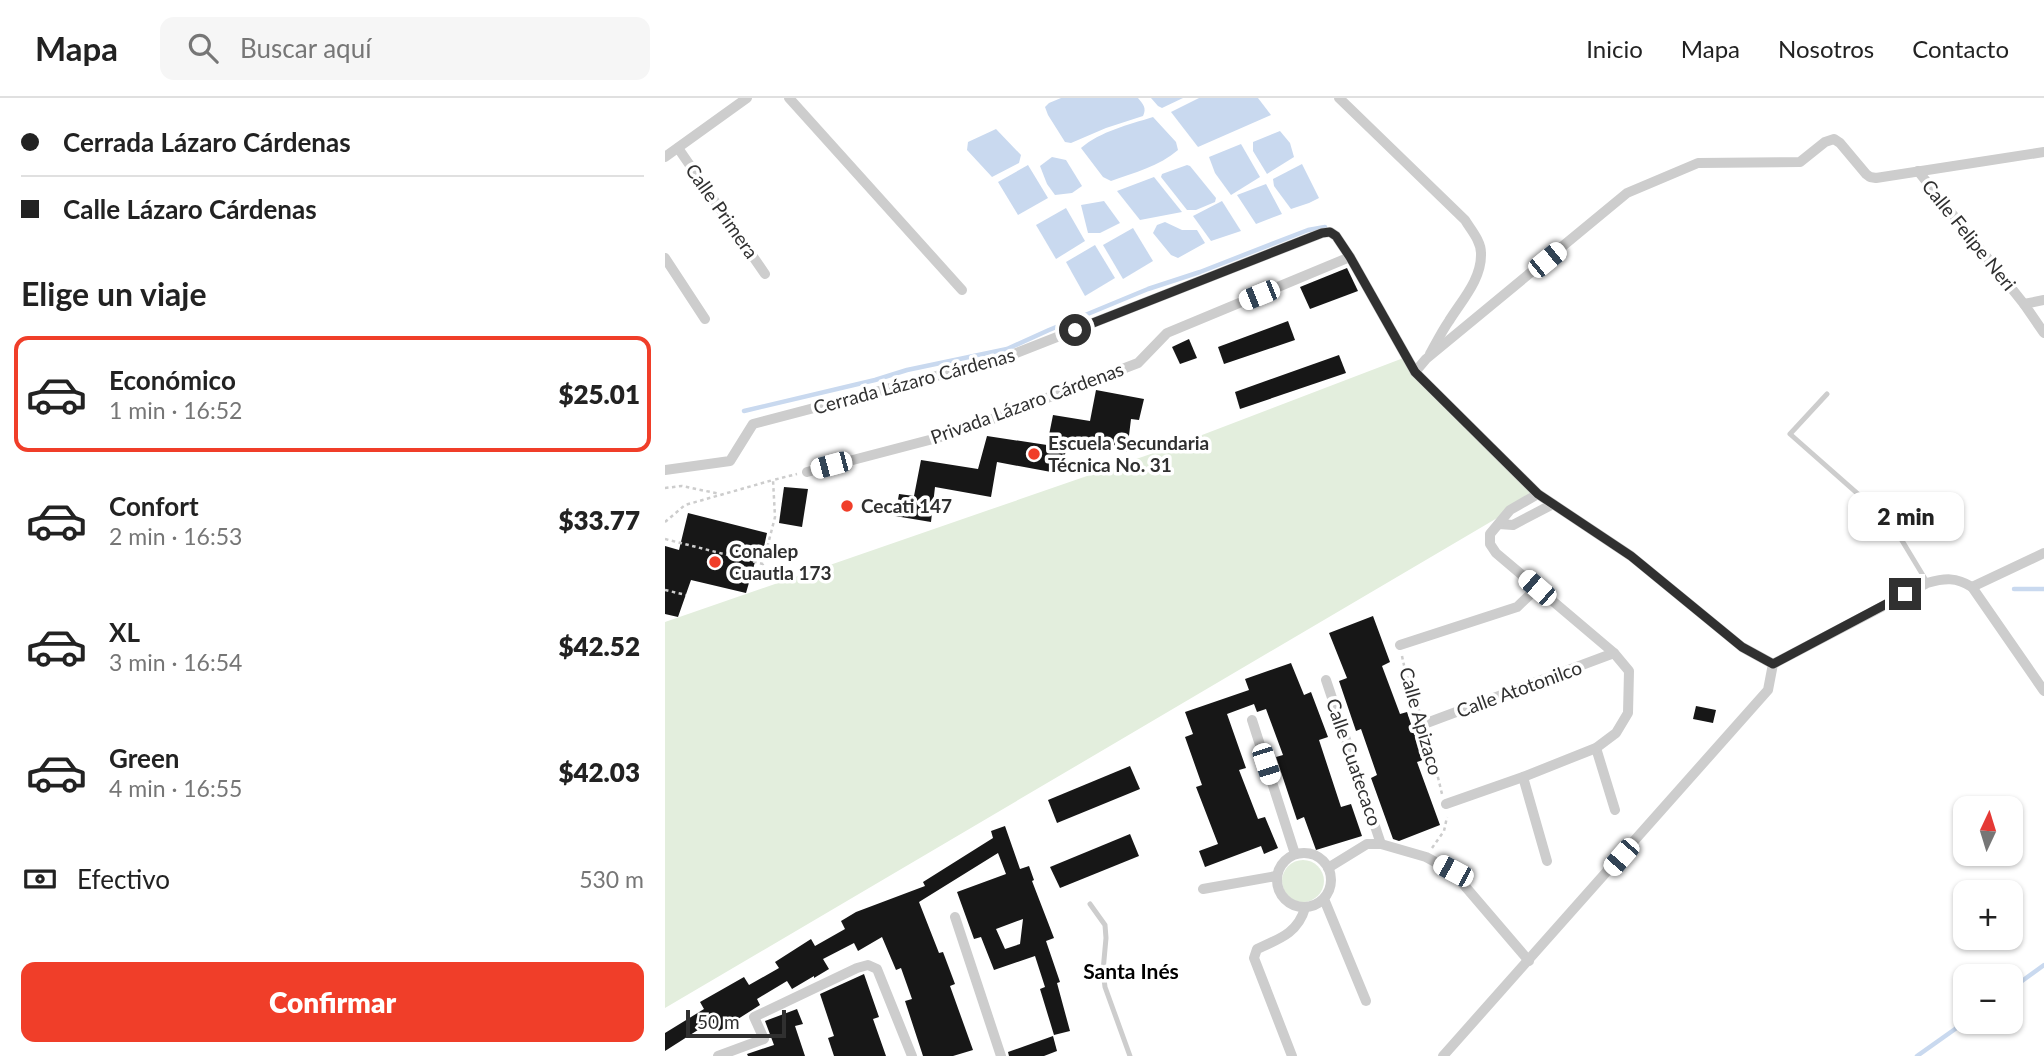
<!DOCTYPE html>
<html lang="es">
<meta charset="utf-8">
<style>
:root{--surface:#fff;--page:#f6f6f6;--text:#222;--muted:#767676;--line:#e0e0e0;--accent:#f03e29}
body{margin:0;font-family:Lato,sans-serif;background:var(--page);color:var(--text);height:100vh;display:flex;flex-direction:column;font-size:26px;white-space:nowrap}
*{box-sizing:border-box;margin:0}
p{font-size:23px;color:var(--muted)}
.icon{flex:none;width:38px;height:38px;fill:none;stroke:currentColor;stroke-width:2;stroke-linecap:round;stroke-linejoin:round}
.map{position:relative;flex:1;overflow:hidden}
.panel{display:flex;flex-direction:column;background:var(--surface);width:665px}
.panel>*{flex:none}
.hud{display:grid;align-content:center;height:154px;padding:0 21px;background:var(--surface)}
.needle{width:46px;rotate:4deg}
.tools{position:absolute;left:1288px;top:698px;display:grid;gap:14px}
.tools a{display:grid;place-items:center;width:70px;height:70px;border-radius:14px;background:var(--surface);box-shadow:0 2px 5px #0004;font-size:35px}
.scale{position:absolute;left:21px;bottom:18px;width:100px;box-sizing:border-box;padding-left:7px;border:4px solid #303030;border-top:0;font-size:19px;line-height:24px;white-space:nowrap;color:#303030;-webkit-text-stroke:5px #fff;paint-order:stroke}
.end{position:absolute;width:32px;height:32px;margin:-16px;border:9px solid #303030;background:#fff;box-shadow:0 0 0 4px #fff}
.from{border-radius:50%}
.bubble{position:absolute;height:49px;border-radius:14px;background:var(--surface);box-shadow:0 2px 5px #0004;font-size:23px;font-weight:800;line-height:49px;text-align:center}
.car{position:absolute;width:21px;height:42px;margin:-21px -10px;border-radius:9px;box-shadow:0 0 5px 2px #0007;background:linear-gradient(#fff 24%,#345 0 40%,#fff 0 76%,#345 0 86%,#fff 0)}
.hud b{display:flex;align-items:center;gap:24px;height:66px;font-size:26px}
.hud b+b{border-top:2px solid var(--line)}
.hud i{width:18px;height:18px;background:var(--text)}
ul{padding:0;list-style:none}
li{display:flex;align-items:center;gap:21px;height:116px;margin:0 14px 10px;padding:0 7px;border:4px solid transparent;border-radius:14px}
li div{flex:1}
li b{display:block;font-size:26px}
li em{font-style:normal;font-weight:800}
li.current{border-color:var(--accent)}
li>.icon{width:63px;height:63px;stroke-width:1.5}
h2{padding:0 21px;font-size:32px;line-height:84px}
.pay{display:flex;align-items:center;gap:18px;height:77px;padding:0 21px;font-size:26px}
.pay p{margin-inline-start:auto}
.cta{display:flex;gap:14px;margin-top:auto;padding:14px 21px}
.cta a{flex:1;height:80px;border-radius:14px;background:var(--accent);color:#fff;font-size:28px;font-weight:800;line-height:80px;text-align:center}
header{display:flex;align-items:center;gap:42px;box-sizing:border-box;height:98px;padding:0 35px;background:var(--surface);border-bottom:2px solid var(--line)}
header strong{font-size:33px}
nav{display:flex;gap:38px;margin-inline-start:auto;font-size:24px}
.search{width:490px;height:63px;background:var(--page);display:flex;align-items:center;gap:18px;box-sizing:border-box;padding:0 24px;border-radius:14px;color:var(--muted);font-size:26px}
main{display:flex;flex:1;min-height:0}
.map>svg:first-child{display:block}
</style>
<header>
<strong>Mapa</strong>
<div class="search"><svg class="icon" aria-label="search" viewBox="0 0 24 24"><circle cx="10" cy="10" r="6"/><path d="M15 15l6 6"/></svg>Buscar aquí</div>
<nav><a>Inicio</a><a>Mapa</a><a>Nosotros</a><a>Contacto</a></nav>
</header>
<main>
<section class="panel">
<div class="hud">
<b><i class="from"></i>Cerrada Lázaro Cárdenas</b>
<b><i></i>Calle Lázaro Cárdenas</b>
</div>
<h2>Elige un viaje</h2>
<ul>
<li class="current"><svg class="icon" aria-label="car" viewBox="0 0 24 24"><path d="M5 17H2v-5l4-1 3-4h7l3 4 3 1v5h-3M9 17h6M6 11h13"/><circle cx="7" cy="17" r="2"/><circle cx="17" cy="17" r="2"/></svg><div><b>Económico</b><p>1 min · 16:52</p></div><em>$25.01</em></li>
<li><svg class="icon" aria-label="car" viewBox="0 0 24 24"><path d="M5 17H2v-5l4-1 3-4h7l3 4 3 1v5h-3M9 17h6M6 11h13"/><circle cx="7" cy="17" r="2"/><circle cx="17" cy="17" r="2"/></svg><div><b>Confort</b><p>2 min · 16:53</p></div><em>$33.77</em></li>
<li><svg class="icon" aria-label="car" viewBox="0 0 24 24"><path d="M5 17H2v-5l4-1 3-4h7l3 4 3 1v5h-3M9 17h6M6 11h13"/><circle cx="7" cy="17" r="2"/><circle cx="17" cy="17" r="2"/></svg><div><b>XL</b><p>3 min · 16:54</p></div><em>$42.52</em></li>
<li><svg class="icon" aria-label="car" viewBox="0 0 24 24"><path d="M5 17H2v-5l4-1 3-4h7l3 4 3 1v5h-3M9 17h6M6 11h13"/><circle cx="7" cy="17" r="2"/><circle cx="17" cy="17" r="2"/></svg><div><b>Green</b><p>4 min · 16:55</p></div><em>$42.03</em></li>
</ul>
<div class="pay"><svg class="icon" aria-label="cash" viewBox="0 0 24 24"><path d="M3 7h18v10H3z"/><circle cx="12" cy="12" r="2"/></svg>Efectivo<p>530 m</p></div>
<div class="cta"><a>Confirmar</a></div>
</section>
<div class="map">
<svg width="1379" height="958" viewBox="0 0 1379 958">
<rect width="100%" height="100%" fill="#fff"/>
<g fill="#e3eedd">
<polygon points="741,259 873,396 0,910 0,524 503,350"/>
<circle cx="638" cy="783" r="21"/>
</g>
<g fill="#c9d9ef">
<path d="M396 0H473C478 6 482 10 478 18L441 30 406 45 400 44 383 17 380 9 384 5Z"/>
<polygon points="486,0 518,0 497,10 493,8"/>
<polygon points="534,0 593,0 606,17 533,49 506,14"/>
<path d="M488 19 511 44 513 52C495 68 468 75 446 83L438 79 416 50C436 33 463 27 488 19Z"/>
<polygon points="331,31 356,57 354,65 327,79 302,52 303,44"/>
<polygon points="615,33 625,45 629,59 602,76 588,53 588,44"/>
<polygon points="576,46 595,79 566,97 550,75 544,59"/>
<polygon points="387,59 401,62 417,88 407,95 390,97 382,86 375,68"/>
<polygon points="637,66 654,100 644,105 626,111 609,88 608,81"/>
<polygon points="363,67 383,100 353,117 333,84"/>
<polygon points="522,67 525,68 551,100 550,104 531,112 522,112 496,79 497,76"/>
<polygon points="489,79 517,114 475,122 452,93"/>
<polygon points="601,86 617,116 591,126 572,97"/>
<polygon points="439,103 455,125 435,135 423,135 416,107"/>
<polygon points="557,103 576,133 546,143 528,118"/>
<polygon points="401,110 420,143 391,161 371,127"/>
<polygon points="500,124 517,132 532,132 540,145 513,160 506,157 488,135 492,127"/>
<polygon points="468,130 488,163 458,181 438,147"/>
<polygon points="430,147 450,180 420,198 401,164"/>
</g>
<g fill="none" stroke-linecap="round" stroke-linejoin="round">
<g stroke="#c9d9ef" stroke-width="4.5">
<polyline points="79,313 210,282 242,272 342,251 384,232 483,191 535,174 643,132 660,129"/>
<polyline points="1349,491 1379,491"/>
<polyline points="1346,891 1379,867"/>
<polyline points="1252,958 1300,924"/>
</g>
</g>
<g fill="#171717" fill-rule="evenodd">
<polygon points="682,170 693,193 645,211 635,189"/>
<polygon points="623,223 630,242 559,266 553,249"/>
<polygon points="524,241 532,260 515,266 507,249"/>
<polygon points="674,257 681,275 575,311 570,294"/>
<polygon points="431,292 479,301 474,322 466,321 462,354 402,344 397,376 332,364 326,399 270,389 266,424 230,418 234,396 249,398 256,362 313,371 322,338 382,347 388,317 425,323"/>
<polygon points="119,389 143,391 137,429 114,425"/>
<polygon points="23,415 102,435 97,458 92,457 81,495 26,482 13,519 0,516 0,448 14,452"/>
<polygon points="708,518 725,564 717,568 735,616 742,614 758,662 752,664 775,727 734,743 728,741 706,680 712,677 696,631 691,633 674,583 682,580 664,535"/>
<polygon points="626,565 639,597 646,594 663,639 654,642 676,709 686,706 697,738 651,752 639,719 632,722 611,659 618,657 601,611 592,614 589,606 562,616 581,670 574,672 593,721 600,719 613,750 599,756 596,748 540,769 534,753 553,746 531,689 537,687 520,639 528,636 520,614 584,592 580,581"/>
<polygon points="1031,608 1051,612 1048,625 1028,621"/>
<polygon points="465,668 475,691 392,725 383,702"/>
<path d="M340 728 355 771 364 768 369 782 367 783 389 840 381 843 395 884 392 885 405 933 389 937 375 891 380 889 370 858 329 872 316 839 309 841 292 794 341 776 333 755 254 804 274 855 278 854 290 886 285 888 308 952 288 958H258L240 903 247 901 236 870 231 872 217 839 193 853 189 845 158 861 164 871 149 880V878L127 891 122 883 92 901 95 907 54 933 47 923 0 953V935L39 911 35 904 79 879 84 887 114 870 110 864 146 841 150 848 180 831 176 823 191 814 260 788 258 784 328 740 326 733ZM358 821 355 846 340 851 331 831Z"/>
<polygon points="465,736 474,758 395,790 385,769"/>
<polygon points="199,876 214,919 208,921 221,958 169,958 163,940 169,938 155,896"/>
<polygon points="132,911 138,926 130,928 140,958 83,958 82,956 109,947 100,923"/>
<polygon points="388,938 392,953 379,958 344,958 343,954"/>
</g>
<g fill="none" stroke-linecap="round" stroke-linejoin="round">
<g stroke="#cdcdcd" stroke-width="2.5" stroke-dasharray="3.5 3.5" stroke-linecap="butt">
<polyline points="0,390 17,388 55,396"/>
<polyline points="0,424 20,407 108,382"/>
<polyline points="0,441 98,466 110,419 108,382 132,376"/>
<polyline points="0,492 21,497"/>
<polyline points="737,558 740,572 755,615"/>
<polyline points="763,638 777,696"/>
<polyline points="767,750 779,733 782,719"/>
</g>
<g stroke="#cdcdcd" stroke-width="5">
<polyline points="1162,296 1125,336 1227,426 1262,484"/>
<polyline points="425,806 440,827 441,840 438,873 440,889 465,958"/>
</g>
<g stroke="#cdcdcd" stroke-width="10">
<polyline points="124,0 297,192"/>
<path d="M674 0 800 122C806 132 816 143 816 155 817 181 797 202 784 223 777 233 771 245 765 256"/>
<polyline points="13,50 100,176"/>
<polyline points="0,59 82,0"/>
<polyline points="1253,73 1359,206 1379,235"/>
<polyline points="0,160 40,221"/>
<polyline points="1359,206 1379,202"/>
<polyline points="750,274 761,261 962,95 1033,65 1135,64 1160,44 1169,41 1175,45 1201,76 1205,79 1211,80 1379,54"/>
<polyline points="0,372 65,363 88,326 336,261 657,135 665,134 671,138 685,159 750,274 873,396 966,458 1077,549 1108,566"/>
<polyline points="142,374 291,335 473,265 502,235 685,159"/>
<polyline points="834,426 848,427 888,406"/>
<polyline points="1307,489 1379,455"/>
<polyline points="735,547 852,509 872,490"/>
<path d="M1108 566 1262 485C1280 480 1291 479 1307 489L1379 593"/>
<polyline points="661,582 716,746"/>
<polyline points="587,622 630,756"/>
<polyline points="759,626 949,555"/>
<polyline points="931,650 950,712"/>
<polyline points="858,679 882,763"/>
<polyline points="781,706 858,679 931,650 951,635 963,615 964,573 949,555 831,455 825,446 825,436 845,412 873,396"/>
<circle cx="639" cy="782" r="27"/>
<polyline points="663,770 702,746 716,746 761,759 787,773 864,863"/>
<polyline points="538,791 611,778"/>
<polyline points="659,801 701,903"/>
<polyline points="290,819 336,958"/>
<polyline points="53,958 99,941 89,919 192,870 203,867 212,871 247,958"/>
<path d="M627 958 589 860 592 851C614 841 633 835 640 810"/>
<polyline points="778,958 1103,592 1108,566"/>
</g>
</g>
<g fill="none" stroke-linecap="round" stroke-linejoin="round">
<polyline stroke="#303030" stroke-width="9" points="410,232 657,135 665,134 671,138 685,159 750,274 873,396 966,458 1077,549 1108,566 1240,496"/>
</g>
<g fill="#f03e29" stroke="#fff" stroke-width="2.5">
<circle cx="369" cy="356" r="7"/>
<circle cx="182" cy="408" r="7"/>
<circle cx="50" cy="464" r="7"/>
</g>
<g text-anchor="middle" stroke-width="7" stroke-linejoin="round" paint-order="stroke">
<g font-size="19" fill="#303030" stroke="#fff">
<text transform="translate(57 113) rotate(55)" y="7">Calle Primera</text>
<text transform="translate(1304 137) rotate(51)" y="7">Calle Felipe Neri</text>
<text transform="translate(249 283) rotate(-15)" y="7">Cerrada Lázaro Cárdenas</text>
<text transform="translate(362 305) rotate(-20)" y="7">Privada Lázaro Cárdenas</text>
<text transform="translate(854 591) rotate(-20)" y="7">Calle Atotonilco</text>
<text transform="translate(756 623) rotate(74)" y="7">Calle Apizaco</text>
<text transform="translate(689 664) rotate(71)" y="7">Calle Cuatecaco</text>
</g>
<g font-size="19" font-weight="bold" fill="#303030" stroke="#fff" text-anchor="start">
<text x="383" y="352">Escuela Secundaria<tspan x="383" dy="22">Técnica No. 31</tspan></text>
<text x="196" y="415">Cecati 147</text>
<text x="64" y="460">Conalep<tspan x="64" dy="22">Cuautla 173</tspan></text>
</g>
<g font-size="21" font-weight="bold" fill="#000" stroke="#fff">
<text x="466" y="881">Santa Inés</text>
</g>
</g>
</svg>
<div class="tools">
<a><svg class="needle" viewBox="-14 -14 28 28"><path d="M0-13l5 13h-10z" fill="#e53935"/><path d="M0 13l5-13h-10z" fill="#767676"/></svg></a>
<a>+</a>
<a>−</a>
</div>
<div class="scale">50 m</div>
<i class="end from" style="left:410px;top:232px"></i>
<i class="end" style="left:1240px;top:496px"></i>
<div class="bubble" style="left:1183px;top:394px;width:116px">2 min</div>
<i class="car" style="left:882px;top:162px;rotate:51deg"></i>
<i class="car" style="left:594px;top:197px;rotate:248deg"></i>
<i class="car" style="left:166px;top:367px;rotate:255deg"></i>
<i class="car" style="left:872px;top:490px;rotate:311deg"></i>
<i class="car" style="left:601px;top:666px;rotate:162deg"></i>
<i class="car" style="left:956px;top:759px;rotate:221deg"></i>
<i class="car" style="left:788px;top:773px;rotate:298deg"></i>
</div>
</main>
